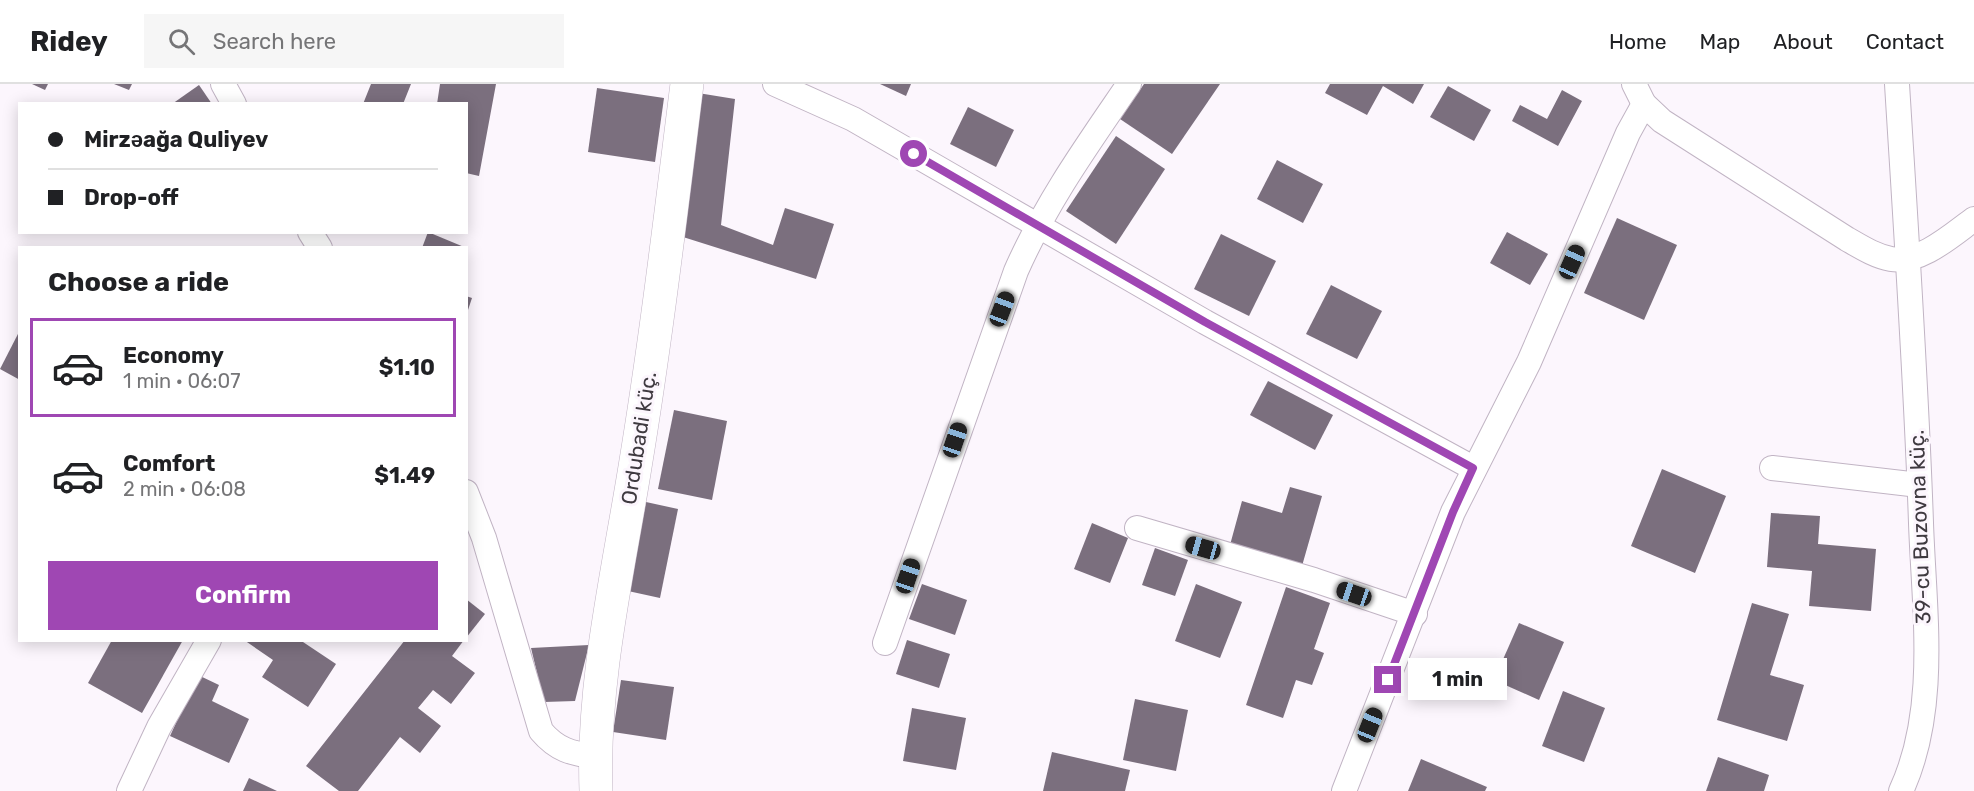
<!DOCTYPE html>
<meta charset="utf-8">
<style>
:root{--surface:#fff;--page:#f6f6f6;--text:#202124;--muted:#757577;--line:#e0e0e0;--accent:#9f47b3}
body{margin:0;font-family:Rubik,sans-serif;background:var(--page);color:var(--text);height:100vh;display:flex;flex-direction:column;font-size:22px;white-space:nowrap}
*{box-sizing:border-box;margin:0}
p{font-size:20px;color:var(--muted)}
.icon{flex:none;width:33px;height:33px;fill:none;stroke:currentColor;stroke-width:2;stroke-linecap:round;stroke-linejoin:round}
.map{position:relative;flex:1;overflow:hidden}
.panel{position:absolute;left:18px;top:162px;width:450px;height:396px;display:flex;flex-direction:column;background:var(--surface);border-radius:0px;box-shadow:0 3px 15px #0003}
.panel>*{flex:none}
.hud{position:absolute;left:18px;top:18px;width:450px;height:132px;border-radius:0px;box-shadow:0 3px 15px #0003;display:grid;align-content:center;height:132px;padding:0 30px;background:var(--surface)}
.end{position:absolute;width:27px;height:27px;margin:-14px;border:8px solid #9f47b3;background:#fff;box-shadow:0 0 0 3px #fff}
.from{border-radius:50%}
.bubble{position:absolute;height:42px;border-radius:0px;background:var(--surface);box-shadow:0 3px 15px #0003;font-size:20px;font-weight:700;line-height:42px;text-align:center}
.car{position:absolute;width:18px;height:36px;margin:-18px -9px;border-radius:8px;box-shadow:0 0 4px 2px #0007;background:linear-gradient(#222 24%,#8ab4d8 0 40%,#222 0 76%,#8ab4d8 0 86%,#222 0)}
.hud b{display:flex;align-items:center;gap:21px;height:57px;font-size:22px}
.hud b+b{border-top:2px solid var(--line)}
.hud i{width:15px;height:15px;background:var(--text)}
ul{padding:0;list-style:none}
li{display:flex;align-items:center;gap:18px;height:99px;margin:0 12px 9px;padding:0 18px;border:3px solid transparent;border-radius:0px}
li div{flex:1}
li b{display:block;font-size:22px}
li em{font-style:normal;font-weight:700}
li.on{border-color:var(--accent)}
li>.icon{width:54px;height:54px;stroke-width:1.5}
h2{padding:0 30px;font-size:27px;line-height:72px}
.action{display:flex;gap:12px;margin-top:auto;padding:12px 30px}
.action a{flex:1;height:69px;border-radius:0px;background:var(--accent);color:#fff;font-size:24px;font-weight:700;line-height:69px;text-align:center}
header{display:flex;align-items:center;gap:36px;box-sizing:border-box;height:84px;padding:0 30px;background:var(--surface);border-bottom:2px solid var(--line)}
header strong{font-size:28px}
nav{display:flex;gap:33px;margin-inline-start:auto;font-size:21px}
.search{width:420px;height:54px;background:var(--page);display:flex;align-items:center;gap:15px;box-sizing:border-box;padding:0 21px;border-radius:0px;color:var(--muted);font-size:22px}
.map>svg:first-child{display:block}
</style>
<header>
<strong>Ridey</strong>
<div class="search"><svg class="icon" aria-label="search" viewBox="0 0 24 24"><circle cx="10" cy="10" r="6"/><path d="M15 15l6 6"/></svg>Search here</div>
<nav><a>Home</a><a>Map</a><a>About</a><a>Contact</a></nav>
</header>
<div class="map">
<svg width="1974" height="707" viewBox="0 0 1974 707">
<rect width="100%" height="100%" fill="#fcf6fd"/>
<g fill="#7b6f7e">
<polygon points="32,0 48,0 45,6"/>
<polygon points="114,0 132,0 129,6"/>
<polygon points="371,0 411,0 403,20 363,20"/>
<polygon points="440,0 496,0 479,92 466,89 466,20 437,20"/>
<polygon points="880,0 911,0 906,12"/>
<polygon points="1144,0 1220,0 1172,70 1120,35"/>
<polygon points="1330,0 1424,0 1413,20 1383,2 1367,31 1325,9"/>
<polygon points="199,1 212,20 172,20"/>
<polygon points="1448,2 1491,26 1474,57 1430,33"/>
<polygon points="597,4 664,14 655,78 588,68"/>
<polygon points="1562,6 1582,17 1558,62 1512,37 1520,21 1547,35"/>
<polygon points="698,9 735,15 721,141 773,161 785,124 834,140 816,195 683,153"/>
<polygon points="968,23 1014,46 996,83 950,60"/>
<polygon points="1116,52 1165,85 1116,160 1066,127"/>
<polygon points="1277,76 1323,100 1303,139 1257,115"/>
<polygon points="1617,134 1677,161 1644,236 1584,209"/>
<polygon points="428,148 464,163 464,164 422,164"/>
<polygon points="1507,148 1548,170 1530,201 1490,179"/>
<polygon points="1221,150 1276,177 1249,232 1194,205"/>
<polygon points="1331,201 1382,227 1357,275 1306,250"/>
<polygon points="466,212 472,214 467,229 466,229"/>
<polygon points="20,246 20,296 0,285"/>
<polygon points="1268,297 1333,331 1315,366 1250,331"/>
<polygon points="674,326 727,337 712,416 658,405"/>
<polygon points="1662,385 1726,412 1695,489 1631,462"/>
<polygon points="1290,403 1322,412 1302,482 1230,461 1242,417 1282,429"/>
<polygon points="646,418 678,425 660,514 628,507"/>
<polygon points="1771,429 1820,432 1818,460 1876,465 1871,527 1809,522 1812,487 1767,483"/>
<polygon points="1092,439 1128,454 1110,499 1074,485"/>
<polygon points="1155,464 1188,476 1175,512 1142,501"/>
<polygon points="922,500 967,516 955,551 909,535"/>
<polygon points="1196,500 1242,518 1220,574 1175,557"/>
<polygon points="1286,503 1330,519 1314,565 1324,569 1312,601 1296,596 1283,634 1246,621"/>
<polygon points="466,515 485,530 466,554"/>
<polygon points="1752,519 1789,530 1770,591 1804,601 1787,657 1717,636"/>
<polygon points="1519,539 1564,558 1539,616 1494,596"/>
<polygon points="112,556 183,556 142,629 88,599"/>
<polygon points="244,556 300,556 336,580 308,623 262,593 273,576"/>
<polygon points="405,556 464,556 452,572 475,589 451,620 433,606 418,624 441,642 420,669 400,653 358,707 339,707 306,682"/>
<polygon points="907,556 950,570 939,604 896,590"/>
<polygon points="589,561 575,617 544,618 531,564"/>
<polygon points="198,591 219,601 212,617 249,635 229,679 170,652"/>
<polygon points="621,596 674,603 666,656 613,648"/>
<polygon points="1563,607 1605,624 1584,678 1542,662"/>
<polygon points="1135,615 1188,626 1176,687 1123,676"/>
<polygon points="912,624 966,634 956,686 903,677"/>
<polygon points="1052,668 1130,686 1125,707 1043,707"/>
<polygon points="1718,673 1769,691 1764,707 1706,707"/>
<polygon points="1421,675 1487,703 1485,707 1408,707"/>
<polygon points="249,694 277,707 243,707"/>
</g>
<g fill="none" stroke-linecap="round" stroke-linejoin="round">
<defs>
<g id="street">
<polyline points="223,0 234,20"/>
<polyline points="775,0 853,35 1205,238 1473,384"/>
<path d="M1634 0 1644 20 1662 37 1847 155C1861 163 1875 172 1891 175 1920 180 1952 151 1974 135"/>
<path d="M1897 0C1906 146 1916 292 1921 439 1924 527 1939 625 1901 707"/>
<polyline points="310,148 320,164"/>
<polyline points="1772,384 1919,401"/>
<path d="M466 408 484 454 541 647C557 666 571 669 595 673"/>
<polyline points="1137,444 1314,496 1415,530"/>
<path d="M885 559 1016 187C1047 117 1086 63 1129 0"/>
<polyline points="129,707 159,643 209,556"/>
<polyline points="1344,707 1453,428 1529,278 1628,49 1644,20"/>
</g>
<path id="secondary" d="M596 707C592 598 618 489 635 383 656 256 671 128 687 0"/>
</defs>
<use href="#street" stroke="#c1b4c4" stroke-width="26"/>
<use href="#secondary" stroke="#c1b4c4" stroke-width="34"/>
<use href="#street" stroke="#fff" stroke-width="24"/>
<use href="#secondary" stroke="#fff" stroke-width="33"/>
</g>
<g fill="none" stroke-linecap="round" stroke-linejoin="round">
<polyline stroke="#9f47b3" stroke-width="8" points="914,70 1205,238 1473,384 1453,428 1388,596"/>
</g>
<g text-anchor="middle" stroke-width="6" stroke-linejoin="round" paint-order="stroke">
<g font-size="21" fill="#3f3a40" stroke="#fcf6fd">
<text transform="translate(639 354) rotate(-81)" y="7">Ordubadi küç.</text>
<text transform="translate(1920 443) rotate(-92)" y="7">39-cu Buzovna küç.</text>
</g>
</g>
</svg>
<i class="end from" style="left:914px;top:70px"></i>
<i class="end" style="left:1388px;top:596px"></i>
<div class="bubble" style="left:1408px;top:574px;width:99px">1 min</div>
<i class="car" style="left:1572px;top:178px;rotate:24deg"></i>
<i class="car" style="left:1002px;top:225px;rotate:21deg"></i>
<i class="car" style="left:955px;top:356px;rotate:19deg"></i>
<i class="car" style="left:1203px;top:464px;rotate:286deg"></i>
<i class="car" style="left:908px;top:492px;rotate:19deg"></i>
<i class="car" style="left:1354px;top:510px;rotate:289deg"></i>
<i class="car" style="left:1370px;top:641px;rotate:22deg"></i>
<div class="hud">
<b><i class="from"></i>Mirzəağa Quliyev</b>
<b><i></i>Drop-off</b>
</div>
<section class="panel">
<h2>Choose a ride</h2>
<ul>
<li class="on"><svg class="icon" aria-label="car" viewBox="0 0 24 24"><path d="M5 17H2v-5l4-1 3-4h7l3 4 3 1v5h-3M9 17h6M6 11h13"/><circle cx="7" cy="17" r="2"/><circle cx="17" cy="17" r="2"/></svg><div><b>Economy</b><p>1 min · 06:07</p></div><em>$1.10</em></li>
<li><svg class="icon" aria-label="car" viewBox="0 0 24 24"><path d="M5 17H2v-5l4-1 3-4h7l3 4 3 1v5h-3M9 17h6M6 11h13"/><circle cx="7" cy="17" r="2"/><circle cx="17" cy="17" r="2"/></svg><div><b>Comfort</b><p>2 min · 06:08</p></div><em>$1.49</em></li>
</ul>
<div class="action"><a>Confirm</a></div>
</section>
</div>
